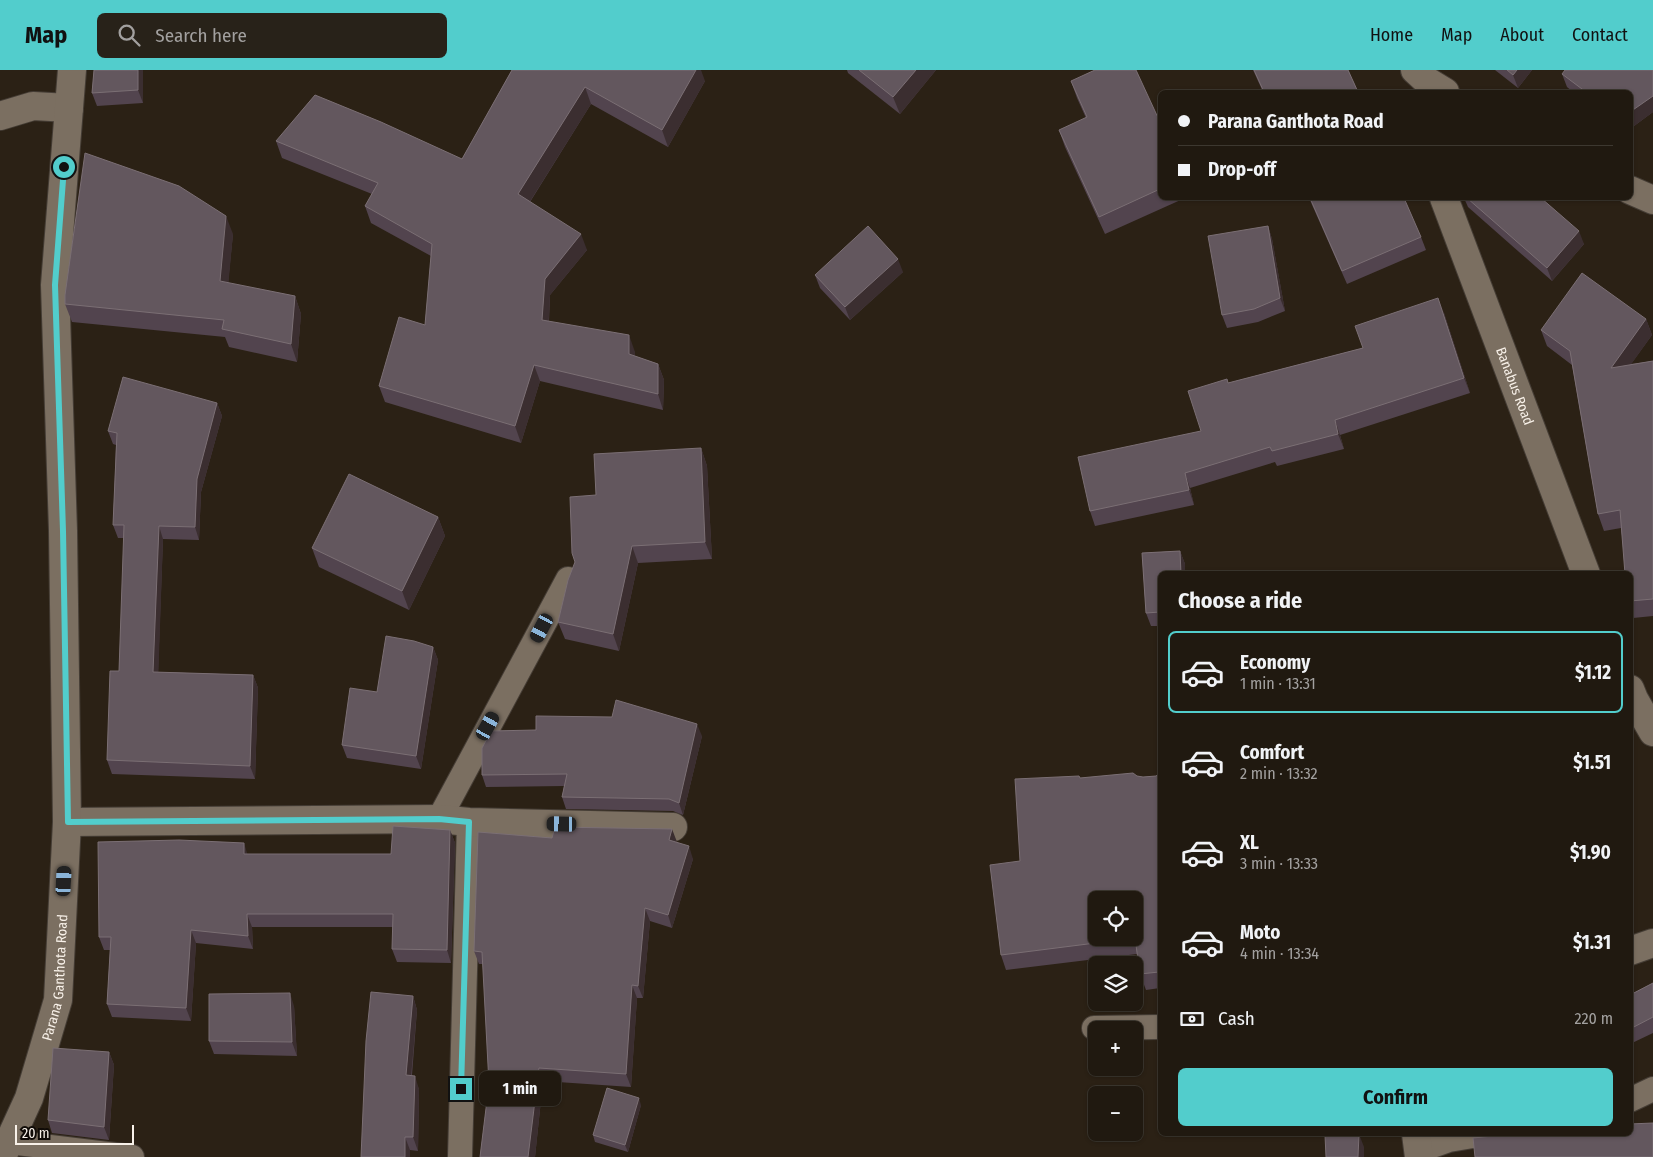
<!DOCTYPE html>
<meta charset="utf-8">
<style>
:root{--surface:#201910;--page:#282219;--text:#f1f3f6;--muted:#a2a09f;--line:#3d3830;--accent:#52cdcc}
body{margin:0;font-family:"Fira Sans Condensed",sans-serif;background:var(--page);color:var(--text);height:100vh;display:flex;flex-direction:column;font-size:19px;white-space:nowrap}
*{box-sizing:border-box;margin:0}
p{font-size:16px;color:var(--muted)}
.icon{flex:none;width:28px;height:28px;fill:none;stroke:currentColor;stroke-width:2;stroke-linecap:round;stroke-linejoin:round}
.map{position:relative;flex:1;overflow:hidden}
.drawer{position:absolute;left:1158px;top:501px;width:475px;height:565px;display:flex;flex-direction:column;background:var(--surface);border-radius:8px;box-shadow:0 1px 4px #0004,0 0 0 1px var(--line)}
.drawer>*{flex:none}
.hud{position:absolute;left:1158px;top:20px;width:475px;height:110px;border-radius:8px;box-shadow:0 1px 4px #0004,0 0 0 1px var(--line);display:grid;align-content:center;height:110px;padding:0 20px;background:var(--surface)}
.controls{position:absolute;left:1088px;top:821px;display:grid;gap:10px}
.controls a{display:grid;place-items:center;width:55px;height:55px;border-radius:8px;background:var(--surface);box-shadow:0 1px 4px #0004,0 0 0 1px var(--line);font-size:25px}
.scale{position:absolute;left:15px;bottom:12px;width:119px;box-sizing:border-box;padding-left:5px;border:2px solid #f8f1e9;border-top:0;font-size:14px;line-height:18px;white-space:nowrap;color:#f8f1e9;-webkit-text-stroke:4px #100b07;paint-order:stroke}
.end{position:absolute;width:22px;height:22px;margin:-11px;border:6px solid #52cdcc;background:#111;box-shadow:0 0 0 2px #111}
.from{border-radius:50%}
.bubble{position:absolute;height:35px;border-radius:8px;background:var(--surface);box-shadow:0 1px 4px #0004,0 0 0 1px var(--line);font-size:16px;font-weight:700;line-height:35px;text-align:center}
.car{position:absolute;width:15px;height:30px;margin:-15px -8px;border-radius:6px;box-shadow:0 0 4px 1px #0007;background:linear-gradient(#222 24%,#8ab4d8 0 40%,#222 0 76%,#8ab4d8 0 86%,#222 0)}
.hud b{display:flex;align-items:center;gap:18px;height:48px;font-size:19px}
.hud b+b{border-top:1px solid var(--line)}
.hud i{width:12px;height:12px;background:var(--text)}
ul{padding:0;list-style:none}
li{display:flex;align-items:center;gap:15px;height:82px;margin:0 10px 8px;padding:0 10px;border:2px solid transparent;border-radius:8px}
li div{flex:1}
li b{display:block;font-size:19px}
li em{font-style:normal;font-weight:700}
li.selected{border-color:var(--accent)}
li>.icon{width:45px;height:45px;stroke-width:1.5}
h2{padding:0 20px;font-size:22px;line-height:60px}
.pay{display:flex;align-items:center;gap:12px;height:55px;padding:0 20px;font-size:19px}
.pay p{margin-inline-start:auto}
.cta{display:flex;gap:10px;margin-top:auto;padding:10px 20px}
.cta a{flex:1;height:58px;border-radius:8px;background:var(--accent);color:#111;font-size:20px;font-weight:700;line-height:58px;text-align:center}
header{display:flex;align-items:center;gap:30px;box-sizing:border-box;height:70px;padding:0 25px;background:var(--accent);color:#111}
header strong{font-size:24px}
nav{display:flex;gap:28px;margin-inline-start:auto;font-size:18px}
.search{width:350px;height:45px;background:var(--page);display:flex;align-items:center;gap:12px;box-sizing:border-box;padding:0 18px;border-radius:8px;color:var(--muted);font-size:19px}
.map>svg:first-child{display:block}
</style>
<header>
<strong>Map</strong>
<div class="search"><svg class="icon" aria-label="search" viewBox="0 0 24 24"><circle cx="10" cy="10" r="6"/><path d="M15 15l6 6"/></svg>Search here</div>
<nav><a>Home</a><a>Map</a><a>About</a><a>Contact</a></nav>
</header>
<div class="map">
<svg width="1653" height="1087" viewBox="0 0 1653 1087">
<rect width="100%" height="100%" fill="#2b2115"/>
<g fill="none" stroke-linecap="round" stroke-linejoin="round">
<defs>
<g id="service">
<polyline points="439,749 568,509"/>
<polyline points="1094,958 1160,957"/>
<polyline points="1630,1030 1653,1019"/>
<polyline points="9,1072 132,1087"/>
<polyline points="1418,1081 1449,1070 1485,1064"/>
<polyline points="460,1087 469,752"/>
</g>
<g id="minor">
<polyline points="1415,0 1427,11 1445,22"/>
<polyline points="0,46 33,36 69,38"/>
<polyline points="1630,120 1653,130"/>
<path id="s1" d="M1444 128 1586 504"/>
<polyline points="1630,619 1634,629 1653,662"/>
<polyline points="67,752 439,749 469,752 673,757"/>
<polyline points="1630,881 1653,873"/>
<polyline points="1416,1064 1419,1087"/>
</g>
<g id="tertiary">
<path id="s2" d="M2 1087 29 1028 58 930 67 752 63 461 55 215 72 0"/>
</g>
</defs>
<use href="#service" stroke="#453d35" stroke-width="26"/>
<use href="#minor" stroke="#453d35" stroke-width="30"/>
<use href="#tertiary" stroke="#453d35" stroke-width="30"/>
<use href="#service" stroke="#7b6f61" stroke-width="24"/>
<use href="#minor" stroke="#7b6f61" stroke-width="28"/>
<use href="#tertiary" stroke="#7b6f61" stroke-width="28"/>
</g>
<g fill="#52444e">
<polygon points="94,0 143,0 143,33 97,36 92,23"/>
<polygon points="512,0 705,11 668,77 591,34 530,132 587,180 550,225 549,251 635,282 635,286 658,294 664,310 663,340 540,311 521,373 385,332 379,316 425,255 431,186 371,153 365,136 372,124 282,88 276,71 462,89"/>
<polygon points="847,0 936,0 900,44 848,3"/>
<polygon points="1253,0 1348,0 1358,22 1263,22"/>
<polygon points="1495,0 1532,0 1518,18"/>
<polygon points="1653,0 1653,42 1630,59 1630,22 1573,22 1567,17 1562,4"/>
<polygon points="1071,11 1160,52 1160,128 1185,128 1105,164 1065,77 1059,60 1086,48 1077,28"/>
<polygon points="1309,128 1351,128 1352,130 1421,167 1426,180 1347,214"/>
<polygon points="1464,128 1541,128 1584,174 1552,211 1468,137"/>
<polygon points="1268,156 1272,169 1285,241 1258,252 1227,258 1222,245"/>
<polygon points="233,164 228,213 295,226 301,244 297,292 229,277 225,267 72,252 65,234"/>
<polygon points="903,202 850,250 820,218 815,205"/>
<polygon points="1444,243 1470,323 1340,365 1344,379 1277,396 1275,392 1190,418 1194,435 1095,456 1090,441 1201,361 1228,313 1363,278"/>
<polygon points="1646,249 1652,265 1631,294 1653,291 1653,546 1633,548 1630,540 1630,531 1621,458 1604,461 1598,444 1572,295 1547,276 1541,260"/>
<polygon points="217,333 222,346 201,422 199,470 163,469 158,602 253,605 258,618 255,709 112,704 107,690 119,601 124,468 118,468 113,455 116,375 113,374 108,361"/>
<polygon points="701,378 707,396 712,489 638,493 619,581 565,569 558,552 596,425"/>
<polygon points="438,447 445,466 409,540 319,497 312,478"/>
<polygon points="1180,481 1185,494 1185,504 1160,504 1160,556 1151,556 1146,543 1142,483"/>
<polygon points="433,577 438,590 421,699 347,688 342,675 377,622"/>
<polygon points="702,666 683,745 673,741 566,739 562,727 564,716 486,717 482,705"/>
<polygon points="1160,703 1160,918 1146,920 1140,904 1137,884 1006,900 1001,885 1020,791 1079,706 1080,708 1137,706 1143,707 1156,706"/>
<polygon points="450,760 455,773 451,893 397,892 392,879 393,857 252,857 253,879 196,873 191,951 112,947 107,934 110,880 104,880 99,867 248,784 391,784"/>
<polygon points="552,768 677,772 676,772 693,789 672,858 650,851 643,928 637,928 631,1017 543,1011 535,1087 480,1087 489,1014 483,894 479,894 474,881"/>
<polygon points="1653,913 1653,963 1630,974 1630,925"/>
<polygon points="413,926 417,940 412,1005 419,1019 418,1081 410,1080 410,1087 361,1087"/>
<polygon points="294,936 297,986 214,984 209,971"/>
<polygon points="109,982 114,995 109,1070 52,1063 48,1050"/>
<polygon points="641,1035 628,1082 595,1072 593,1065"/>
</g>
<g fill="#3b2e30">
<polygon points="138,0 143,0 143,33 138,20"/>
<polygon points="696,0 701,0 705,11 668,77 662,60"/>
<polygon points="916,0 936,0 900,44 893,27"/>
<polygon points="1517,0 1532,0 1518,18 1513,5"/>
<polygon points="585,17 591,34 524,141 518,124"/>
<polygon points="1653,26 1653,42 1630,59 1630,42"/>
<polygon points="226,146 233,164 227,229 220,211"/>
<polygon points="1268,156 1272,169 1285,241 1280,228"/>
<polygon points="1579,161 1584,174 1552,211 1547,198"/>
<polygon points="581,164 587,180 550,225 548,266 542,250 545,209"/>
<polygon points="898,189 903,202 850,250 845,237"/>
<polygon points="295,226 301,244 297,292 291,274"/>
<polygon points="1438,228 1444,243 1470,323 1464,308"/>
<polygon points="1646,249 1652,265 1617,314 1611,298"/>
<polygon points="629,265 635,282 635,300 629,284"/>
<polygon points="658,294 664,310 663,340 658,324"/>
<polygon points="534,295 540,311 521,373 515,356"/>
<polygon points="217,333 222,346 201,422 199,470 195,457 197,409"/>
<polygon points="1335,350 1340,365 1344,379 1338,364"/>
<polygon points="701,378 707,396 712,489 705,472"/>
<polygon points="1185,403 1190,418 1194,435 1189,420"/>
<polygon points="438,447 445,466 409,540 402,521"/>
<polygon points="159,456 163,469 158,615 153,602"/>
<polygon points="632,476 638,493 619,581 613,564"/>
<polygon points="1180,481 1185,494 1185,504 1181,504"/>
<polygon points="433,577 438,590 421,699 416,686"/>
<polygon points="253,605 258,618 255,709 250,696"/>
<polygon points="697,654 702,666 683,745 679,733"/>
<polygon points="672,759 677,772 674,783 669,770"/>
<polygon points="450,760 455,773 451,893 447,880"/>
<polygon points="244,773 248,786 244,784"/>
<polygon points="689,776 693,789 672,858 668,845"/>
<polygon points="645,838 650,851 643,928 638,916"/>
<polygon points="247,844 252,857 253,879 248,866"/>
<polygon points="191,860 196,873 191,951 186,938"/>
<polygon points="632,915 637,928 631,1017 626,1004"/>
<polygon points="290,923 294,936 297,986 292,972"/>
<polygon points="413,926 417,940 410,1018 406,1005"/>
<polygon points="109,982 114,995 109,1070 104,1057"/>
<polygon points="539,998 543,1011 535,1087 528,1087"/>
<polygon points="415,1006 419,1019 418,1081 413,1067"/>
<polygon points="639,1028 641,1035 628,1082 625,1075"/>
<polygon points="1359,1064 1364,1077 1364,1087 1358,1087"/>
<polygon points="405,1067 410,1080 410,1087 405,1087"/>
</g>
<g fill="#63575e" stroke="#7b6f74" fill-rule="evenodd">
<polygon points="94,0 138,0 138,20 92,23"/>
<polygon points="512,0 696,0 662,60 585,17 518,124 581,164 545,209 542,250 629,265 629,284 658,294 658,324 534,295 515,356 379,316 399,247 425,255 432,174 365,136 378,113 276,71 315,25 381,52 462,89"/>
<polygon points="859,0 916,0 893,27"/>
<polygon points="1095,0 1136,0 1160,52 1160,119 1099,147 1059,60 1087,47 1071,11"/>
<polygon points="1254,0 1348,0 1358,22 1264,22"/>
<polygon points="1507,0 1517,0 1513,5"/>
<polygon points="1565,0 1653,0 1653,26 1630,42 1630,22 1586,22 1562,4"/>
<polygon points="85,83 179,116 226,146 220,211 295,226 291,274 222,259 224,250 65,234 65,225"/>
<polygon points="1310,128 1351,128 1352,130 1357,128 1404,128 1421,167 1342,201"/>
<polygon points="1467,128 1541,128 1579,161 1547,198"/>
<polygon points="868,156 898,189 845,237 815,205"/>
<polygon points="1268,156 1280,228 1254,239 1222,245 1208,166"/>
<polygon points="1582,203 1646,249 1611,298 1653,291 1653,529 1630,531 1630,504 1625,504 1620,440 1598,444 1570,281 1541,260"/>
<polygon points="1438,228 1464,308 1335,350 1338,364 1272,381 1270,377 1185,403 1189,420 1090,441 1078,387 1201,361 1188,321 1227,309 1228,313 1363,278 1355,256"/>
<polygon points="123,307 217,333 197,409 195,457 159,456 153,602 253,605 250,696 107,690 110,601 119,601 124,455 113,455 117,363 108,361"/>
<polygon points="701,378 705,472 632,476 613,564 558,552 568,510 575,492 572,483 570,427 596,425 594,384"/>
<polygon points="349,404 438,447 402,521 312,478"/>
<polygon points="1180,481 1181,504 1160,504 1160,542 1146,543 1142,483"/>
<polygon points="386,566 414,571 433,577 416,686 342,675 350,618 377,622"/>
<polygon points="616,630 697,654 679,733 669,729 562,727 567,704 482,705 482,678 491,661 536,660 536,646 612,647"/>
<path d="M1133 703 1137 706 1143 707 1156 706 1160 703V913L1159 902 1140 904 1135 868 1001 885 990 795 1020 791 1015 709 1079 706 1080 708ZM1096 830H1134V868H1096Z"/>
<polygon points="393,756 450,760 447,880 392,879 393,844 247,844 248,866 191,860 186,938 107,934 111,867 99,867 98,772 179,770 244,773 244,784 391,784"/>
<polygon points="555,757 672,759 669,770 689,776 668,845 645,838 638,916 632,915 626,1004 539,998 528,1087 480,1087 489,1014 482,882 474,881 478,762 552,768"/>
<polygon points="1653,913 1653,947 1630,959 1630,925"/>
<polygon points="371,922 413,926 406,1005 415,1006 413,1067 405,1067 405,1087 361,1087 366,971"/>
<polygon points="290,923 292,972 209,971 209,924"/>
<polygon points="53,978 109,982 104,1057 48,1050"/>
<polygon points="607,1018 639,1028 625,1075 593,1065"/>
<polygon points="1653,1053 1653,1087 1475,1087 1473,1068 1513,1064 1630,1064 1630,1054"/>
<polygon points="1359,1064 1358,1087 1326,1087 1325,1065"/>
</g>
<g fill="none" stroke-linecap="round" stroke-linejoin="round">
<polyline stroke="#52cdcc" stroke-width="6" points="64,97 55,215 63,461 68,752 439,749 469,752 461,1019"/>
</g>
<g text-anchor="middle" stroke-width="4" stroke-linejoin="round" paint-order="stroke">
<g font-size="14" fill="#f8f1e9" stroke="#100b07">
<text dy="5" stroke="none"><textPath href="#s1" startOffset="201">Banabus Road</textPath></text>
<text dy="5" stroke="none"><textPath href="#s2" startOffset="189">Parana Ganthota Road</textPath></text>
</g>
</g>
</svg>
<div class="controls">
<a><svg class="icon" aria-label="locate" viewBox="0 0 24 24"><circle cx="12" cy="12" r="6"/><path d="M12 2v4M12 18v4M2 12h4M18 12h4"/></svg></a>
<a><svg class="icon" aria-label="layers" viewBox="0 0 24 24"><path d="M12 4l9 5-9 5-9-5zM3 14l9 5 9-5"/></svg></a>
<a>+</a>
<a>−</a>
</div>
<div class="scale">20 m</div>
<i class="end from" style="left:64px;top:97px"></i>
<i class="end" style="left:461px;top:1019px"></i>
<div class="bubble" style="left:479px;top:1001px;width:82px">1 min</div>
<i class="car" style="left:542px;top:558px;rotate:208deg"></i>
<i class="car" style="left:488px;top:656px;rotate:29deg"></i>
<i class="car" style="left:562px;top:754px;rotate:271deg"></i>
<i class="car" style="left:64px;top:811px;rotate:3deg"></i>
<div class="hud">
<b><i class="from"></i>Parana Ganthota Road</b>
<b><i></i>Drop-off</b>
</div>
<section class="drawer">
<h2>Choose a ride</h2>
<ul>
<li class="selected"><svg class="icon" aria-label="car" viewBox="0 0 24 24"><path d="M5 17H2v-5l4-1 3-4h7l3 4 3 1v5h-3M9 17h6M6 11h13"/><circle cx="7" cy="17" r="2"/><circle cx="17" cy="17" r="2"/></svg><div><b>Economy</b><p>1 min · 13:31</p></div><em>$1.12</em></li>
<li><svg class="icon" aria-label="car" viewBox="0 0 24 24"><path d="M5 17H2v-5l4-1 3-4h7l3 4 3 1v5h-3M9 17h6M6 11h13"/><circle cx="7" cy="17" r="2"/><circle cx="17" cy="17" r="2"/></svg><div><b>Comfort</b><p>2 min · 13:32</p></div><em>$1.51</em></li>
<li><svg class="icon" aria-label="car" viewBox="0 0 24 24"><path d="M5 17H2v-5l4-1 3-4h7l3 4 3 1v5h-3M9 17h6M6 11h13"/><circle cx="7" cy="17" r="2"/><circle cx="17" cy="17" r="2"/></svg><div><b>XL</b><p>3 min · 13:33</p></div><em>$1.90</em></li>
<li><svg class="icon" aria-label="car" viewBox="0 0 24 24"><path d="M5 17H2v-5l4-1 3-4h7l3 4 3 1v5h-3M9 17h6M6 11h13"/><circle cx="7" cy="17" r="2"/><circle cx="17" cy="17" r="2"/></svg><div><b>Moto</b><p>4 min · 13:34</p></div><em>$1.31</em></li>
</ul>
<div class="pay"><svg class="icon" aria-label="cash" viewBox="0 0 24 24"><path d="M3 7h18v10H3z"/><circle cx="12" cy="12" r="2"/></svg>Cash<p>220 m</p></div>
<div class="cta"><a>Confirm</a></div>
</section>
</div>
